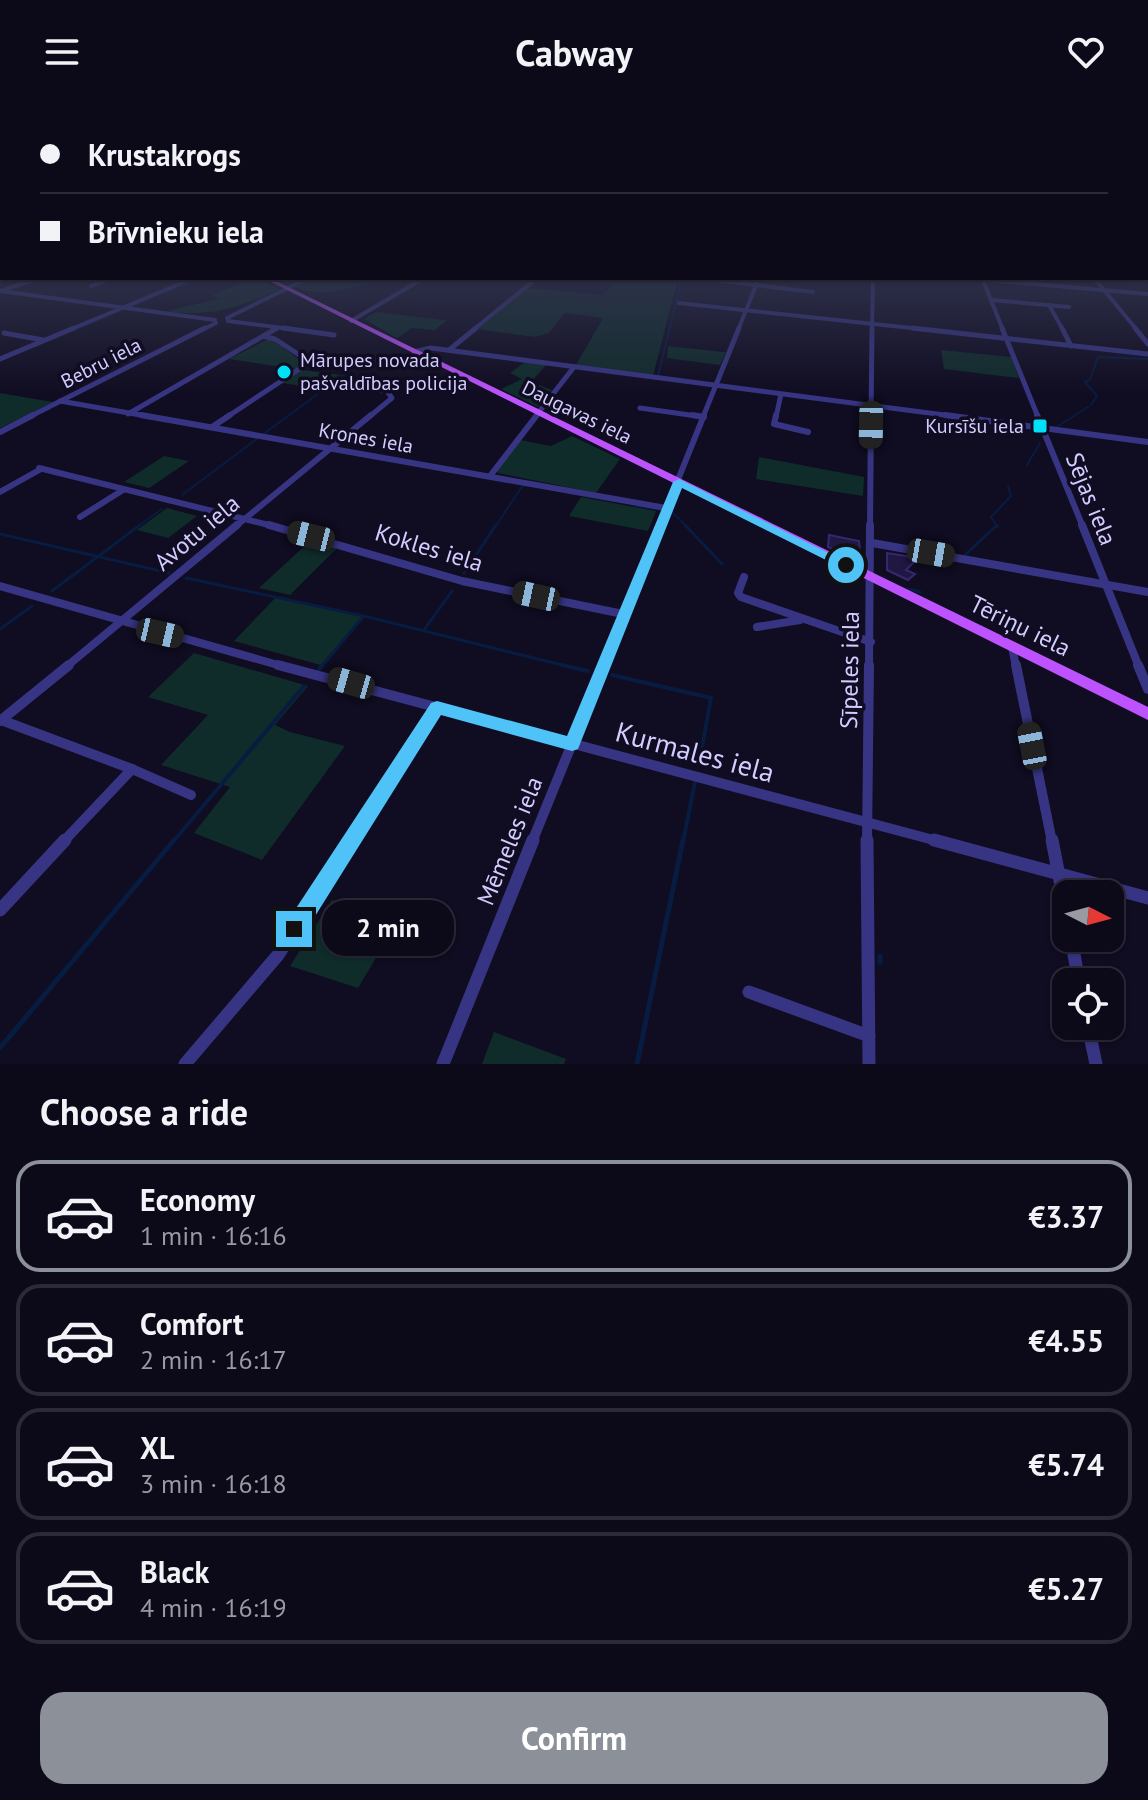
<!DOCTYPE html>
<meta charset="utf-8">
<style>
:root{--surface:#0c0919;--page:#1a1726;--text:#f1f3f6;--muted:#9a9aa2;--line:#2c2a38;--accent:#8c9099}
body{margin:0;font-family:"PT Sans",sans-serif;background:var(--page);color:var(--text);height:100vh;display:flex;flex-direction:column;font-size:30px;white-space:nowrap}
*{box-sizing:border-box;margin:0}
p{font-size:26px;color:var(--muted)}
.icon{flex:none;width:44px;height:44px;fill:none;stroke:currentColor;stroke-width:2;stroke-linecap:round;stroke-linejoin:round}
.map{position:relative;height:960px;overflow:hidden}
.drawer{display:flex;flex-direction:column;background:var(--surface);flex:1}
.drawer>*{flex:none}
.banner{position:absolute;left:0px;top:0px;width:1148px;height:176px;box-shadow:0 2px 6px #0004,0 0 0 2px var(--line);display:grid;align-content:center;height:176px;padding:0 40px;background:var(--surface)}
.needle{width:52px;rotate:96deg}
.buttons{position:absolute;left:1052px;top:776px;display:grid;gap:16px}
.buttons a{display:grid;place-items:center;width:72px;height:72px;border-radius:16px;background:var(--surface);box-shadow:0 2px 6px #0004,0 0 0 2px var(--line);font-size:40px}
.end{position:absolute;width:36px;height:36px;margin:-18px;border:10px solid #4fc3f7;background:#111;box-shadow:0 0 0 4px #111}
.from{border-radius:50%}
.bubble{position:absolute;height:56px;border-radius:24px;background:var(--surface);box-shadow:0 2px 6px #0004,0 0 0 2px var(--line);font-size:26px;font-weight:700;line-height:56px;text-align:center}
.car{position:absolute;width:24px;height:48px;margin:-24px -12px;border-radius:10px;box-shadow:0 0 6px 2px #0007;background:linear-gradient(#222 24%,#8ab4d8 0 40%,#222 0 76%,#8ab4d8 0 86%,#222 0)}
.banner b{display:flex;align-items:center;gap:28px;height:76px;font-size:30px}
.banner b+b{border-top:2px solid var(--line)}
.banner i{width:20px;height:20px;background:var(--text)}
ul{padding:0;list-style:none}
li{display:flex;align-items:center;gap:24px;height:112px;margin:0 16px 12px;padding:0 24px;border:4px solid var(--line);border-radius:24px}
li div{flex:1}
li b{display:block;font-size:30px}
li em{font-style:normal;font-weight:700}
li.active{border-color:var(--accent)}
li>.icon{width:72px;height:72px;stroke-width:1.5}
h2{padding:0 40px;font-size:36px;line-height:96px}
.action{display:flex;gap:16px;margin-top:auto;padding:16px 40px}
.action a{flex:1;height:92px;border-radius:24px;background:var(--accent);color:#fff;font-size:32px;font-weight:700;line-height:92px;text-align:center}
header{display:flex;justify-content:space-between;align-items:center;height:104px;padding:0 40px;background:var(--surface);font-size:36px;font-weight:700}
.map>svg:first-child{display:block}
</style>
<header><svg class="icon" aria-label="menu" viewBox="0 0 24 24"><path d="M4 6h16M4 12h16M4 18h16"/></svg>Cabway<svg class="icon" aria-label="heart" viewBox="0 0 24 24"><path d="M12 20l-8-8c-3-5 5-10 8-4 3-6 11-1 8 4z"/></svg></header>
<div class="map">
<svg width="1148" height="960" viewBox="0 0 1148 960">
<rect width="100%" height="100%" fill="#100c21"/>
<g fill="#0f2c2a">
<path d="M255 174 279 185C243 203 206 214 166 207L219 195 212 191Z"/>
<path d="M311 174H418L409 179C365 168 334 202 293 182Z"/>
<polygon points="563,174 678,174 653,272 576,261 603,214 565,209 549,229 534,233 477,225 526,184 603,191 614,180 559,177"/>
<polygon points="376,208 444,216 447,216 435,226 412,224 397,234 364,215"/>
<polygon points="270,234 304,259 296,265 229,255"/>
<polygon points="668,242 722,248 726,248 720,261 667,254"/>
<polygon points="941,246 1011,253 1019,274 944,265"/>
<polygon points="525,258 546,261 531,278 552,286 538,303 501,285 522,275 510,269"/>
<polygon points="302,266 340,271 320,285 283,279"/>
<polygon points="0,289 53,298 0,324"/>
<polygon points="572,332 620,355 596,389 498,369 497,365 520,336 551,342"/>
<polygon points="164,352 189,357 149,384 124,378"/>
<polygon points="759,353 864,373 863,392 756,375"/>
<polygon points="581,393 656,407 648,427 569,412"/>
<polygon points="167,404 197,412 168,434 137,426"/>
<polygon points="309,438 337,444 290,491 259,484"/>
<polygon points="277,492 364,513 324,562 234,537"/>
<polygon points="194,549 308,582 275,621 290,628 345,642 262,756 194,729 230,683 161,661 208,611 148,593"/>
<polygon points="332,796 396,820 358,884 290,862"/>
<polygon points="494,928 566,955 564,960 482,960"/>
</g>
<g fill="none" stroke-linecap="round" stroke-linejoin="round">
<g stroke="#071c40" stroke-width="2">
<polyline points="181,183 207,174"/>
<polyline points="163,189 175,185"/>
<polyline points="130,203 149,195"/>
<polyline points="73,227 124,205"/>
<polyline points="658,272 682,174"/>
<polyline points="1091,301 1097,292 1085,278 1090,276 1098,253 1148,255"/>
<polyline points="1055,324 1088,303"/>
<polyline points="265,329 354,263"/>
<polyline points="1027,361 1040,339"/>
<polyline points="182,391 258,334"/>
<polyline points="636,402 660,406"/>
<polyline points="673,409 687,423"/>
<polyline points="137,423 162,405"/>
<polyline points="495,423 523,381 527,382"/>
<polyline points="998,423 991,413 1011,392 1008,382"/>
</g>
<g stroke="#071c40" stroke-width="3">
<polyline points="685,421 722,460"/>
<polyline points="0,430 169,469"/>
<polyline points="965,451 997,421"/>
<polyline points="464,469 496,421"/>
<polyline points="186,474 364,512 570,563"/>
<polyline points="909,485 920,488"/>
<polyline points="52,487 140,421"/>
<polyline points="0,525 32,502"/>
<polyline points="424,526 452,487"/>
<polyline points="321,563 363,513"/>
</g>
<g stroke="#071c40" stroke-width="4">
<polyline points="562,561 588,567"/>
<polyline points="319,565 323,561"/>
<polyline points="612,571 711,594 699,660"/>
<polyline points="173,738 304,582"/>
<polyline points="683,738 695,678"/>
</g>
<g stroke="#071c40" stroke-width="5">
<polyline points="880,852 880,858"/>
<polyline points="0,944 174,736"/>
<polyline points="637,960 683,736"/>
</g>
</g>
<g fill="#201743" stroke="#362870" stroke-width="2">
<polygon points="829,431 859,437 860,446 845,451 828,443"/>
<polygon points="887,449 918,454 906,466 915,470 908,476 887,466"/>
</g>
<g fill="none" stroke-linecap="round" stroke-linejoin="round">
<g stroke="#373583" stroke-width="4">
<polyline points="964,174 1148,190"/>
<polyline points="982,174 1003,226"/>
<polyline points="1094,174 1137,226"/>
<polyline points="1094,174 1139,177"/>
<polyline points="705,175 813,188"/>
<polyline points="91,182 113,174"/>
<polyline points="3,186 40,174"/>
<polyline points="0,187 215,216"/>
<polyline points="992,196 1069,203"/>
<polyline points="679,199 930,226"/>
<polyline points="1049,201 1063,226"/>
<polyline points="227,214 308,174"/>
<polyline points="228,217 298,226"/>
<polyline points="351,217 424,174"/>
<polyline points="69,226 194,174"/>
<polyline points="202,226 216,219"/>
<polyline points="274,226 278,224"/>
<polyline points="473,226 537,174"/>
<polyline points="738,226 759,174"/>
<polyline points="872,226 873,174"/>
</g>
<g stroke="#373583" stroke-width="5">
<polyline points="283,224 334,231"/>
<polyline points="912,224 1148,250"/>
<polyline points="1002,224 1038,313"/>
<polyline points="1062,224 1071,242"/>
<polyline points="1135,224 1148,240"/>
<polyline points="4,229 43,236"/>
<polyline points="449,246 476,224"/>
<polyline points="414,248 431,244 960,313"/>
<polyline points="0,255 74,224"/>
<polyline points="362,282 387,287 392,294 369,313"/>
<polyline points="60,297 152,313"/>
<polyline points="640,304 704,313"/>
<polyline points="128,310 277,224"/>
<polyline points="29,313 205,224"/>
<polyline points="227,313 310,258 275,235 263,232"/>
<polyline points="535,313 574,263"/>
<polyline points="703,313 739,224"/>
<polyline points="776,313 781,290"/>
<polyline points="871,313 872,224"/>
</g>
<g stroke="#373583" stroke-width="6">
<polyline points="141,311 666,404"/>
<polyline points="692,311 704,313"/>
<polyline points="776,311 774,320 808,328"/>
<polyline points="945,311 1148,338"/>
<polyline points="1037,311 1083,423"/>
<polyline points="212,323 230,311"/>
<polyline points="0,328 33,311"/>
<polyline points="39,364 277,423"/>
<polyline points="490,372 537,311"/>
<polyline points="0,388 41,365"/>
<polyline points="80,413 123,386"/>
<polyline points="235,423 371,311"/>
<polyline points="659,423 704,311"/>
<polyline points="870,423 871,311"/>
</g>
<g stroke="#373583" stroke-width="8">
<polyline points="269,421 462,477 623,510"/>
<polyline points="1082,421 1139,563"/>
<polyline points="872,439 1148,488"/>
<polyline points="744,473 738,489 741,493 871,538"/>
<polyline points="0,482 285,563"/>
<polyline points="757,523 800,516"/>
<polyline points="1012,543 1016,563"/>
<polyline points="66,563 237,421"/>
<polyline points="603,563 660,421"/>
<polyline points="869,563 870,421"/>
</g>
<g stroke="#373583" stroke-width="10">
<polyline points="278,561 941,738"/>
<polyline points="1016,561 1052,738"/>
<polyline points="1138,561 1148,585"/>
<polyline points="1,616 132,665 63,738"/>
<polyline points="0,617 69,561"/>
<polyline points="132,665 191,691"/>
<polyline points="350,738 437,604"/>
<polyline points="532,738 604,561"/>
<polyline points="867,738 869,561"/>
</g>
<g stroke="#373583" stroke-width="13">
<polyline points="867,736 869,960"/>
<polyline points="934,736 1148,794"/>
<polyline points="1052,736 1066,807"/>
<polyline points="0,806 65,736"/>
<polyline points="1071,834 1079,878"/>
<polyline points="749,888 869,932"/>
<polyline points="1088,922 1096,960"/>
<polyline points="185,960 278,851 352,736"/>
<polyline points="443,960 533,736"/>
</g>
<polygon fill="#bd53ff" fill-rule="evenodd" points="263,174 270,174 1148,603 1148,616"/>
</g>
<linearGradient id="sky" x2="0" y2="1"><stop stop-color="#090712"/><stop offset="0.54" stop-color="#31344e"/><stop offset="1" stop-color="#31344e" stop-opacity="0"/></linearGradient>
<rect width="1148" height="291" fill="url(#sky)"/>
<polygon fill="#4fc3f7" points="679,375 853,461 842,464 682,384 578,645 572,647 441,611 302,833 294,836 287,833 284,825 287,818 431,599 437,597 567,632 673,378"/>
<g fill="#00e1f7" stroke="#100c21" stroke-width="3">
<circle cx="284" cy="268" r="8"/>
<rect x="1032" y="314" width="16" height="16" rx="4"/>
</g>
<g text-anchor="middle" stroke-width="7" stroke-linejoin="round" paint-order="stroke">
<g font-size="20" fill="#d2ccff" stroke="#100c21" text-anchor="start">
<text x="300" y="263">Mārupes novada<tspan x="300" dy="23">pašvaldības policija</tspan></text>
<text x="1024" y="329" text-anchor="end">Kursīšu iela</text>
</g>
<g font-size="20" fill="#d2ccff" stroke="#100c21">
<text transform="translate(101 259) rotate(-27)" y="7">Bebru iela</text>
<text transform="translate(577 308) rotate(26)" y="7">Daugavas iela</text>
<text transform="translate(366 334) rotate(10)" y="7">Krones iela</text>
</g>
<g font-size="24" fill="#d2ccff" stroke="#100c21">
<text transform="translate(1091 395) rotate(68)" y="8">Sējas iela</text>
<text transform="translate(197 429) rotate(-40)" y="8">Avotu iela</text>
<text transform="translate(429 444) rotate(17)" y="8">Kokles iela</text>
<text transform="translate(1020 522) rotate(26)" y="8">Tēriņu iela</text>
<text transform="translate(850 566) rotate(-89)" y="8">Sīpeles iela</text>
<text transform="translate(510 737) rotate(-68)" y="8">Mēmeles iela</text>
</g>
<g font-size="28" fill="#d2ccff" stroke="#100c21">
<text transform="translate(695 648) rotate(15)" y="10">Kurmales iela</text>
</g>
</g>
</svg>
<div class="buttons">
<a><svg class="needle" viewBox="-14 -14 28 28"><path d="M0-13l5 13h-10z" fill="#e53935"/><path d="M0 13l5-13h-10z" fill="#9a9aa2"/></svg></a>
<a><svg class="icon" aria-label="locate" viewBox="0 0 24 24"><circle cx="12" cy="12" r="6"/><path d="M12 2v4M12 18v4M2 12h4M18 12h4"/></svg></a>
</div>
<i class="end from" style="left:846px;top:461px"></i>
<i class="end" style="left:294px;top:825px"></i>
<div class="bubble" style="left:322px;top:796px;width:132px">2 min</div>
<i class="car" style="left:871px;top:321px;rotate:181deg"></i>
<i class="car" style="left:311px;top:432px;rotate:284deg"></i>
<i class="car" style="left:931px;top:449px;rotate:100deg"></i>
<i class="car" style="left:536px;top:492px;rotate:282deg"></i>
<i class="car" style="left:160px;top:529px;rotate:103deg"></i>
<i class="car" style="left:351px;top:579px;rotate:286deg"></i>
<i class="car" style="left:1032px;top:642px;rotate:349deg"></i>
<div class="banner">
<b><i class="from"></i>Krustakrogs</b>
<b><i></i>Brīvnieku iela</b>
</div>
</div>
<section class="drawer">
<h2>Choose a ride</h2>
<ul>
<li class="active"><svg class="icon" aria-label="car" viewBox="0 0 24 24"><path d="M5 17H2v-5l4-1 3-4h7l3 4 3 1v5h-3M9 17h6M6 11h13"/><circle cx="7" cy="17" r="2"/><circle cx="17" cy="17" r="2"/></svg><div><b>Economy</b><p>1 min · 16:16</p></div><em>€3.37</em></li>
<li><svg class="icon" aria-label="car" viewBox="0 0 24 24"><path d="M5 17H2v-5l4-1 3-4h7l3 4 3 1v5h-3M9 17h6M6 11h13"/><circle cx="7" cy="17" r="2"/><circle cx="17" cy="17" r="2"/></svg><div><b>Comfort</b><p>2 min · 16:17</p></div><em>€4.55</em></li>
<li><svg class="icon" aria-label="car" viewBox="0 0 24 24"><path d="M5 17H2v-5l4-1 3-4h7l3 4 3 1v5h-3M9 17h6M6 11h13"/><circle cx="7" cy="17" r="2"/><circle cx="17" cy="17" r="2"/></svg><div><b>XL</b><p>3 min · 16:18</p></div><em>€5.74</em></li>
<li><svg class="icon" aria-label="car" viewBox="0 0 24 24"><path d="M5 17H2v-5l4-1 3-4h7l3 4 3 1v5h-3M9 17h6M6 11h13"/><circle cx="7" cy="17" r="2"/><circle cx="17" cy="17" r="2"/></svg><div><b>Black</b><p>4 min · 16:19</p></div><em>€5.27</em></li>
</ul>
<div class="action"><a>Confirm</a></div>
</section>
